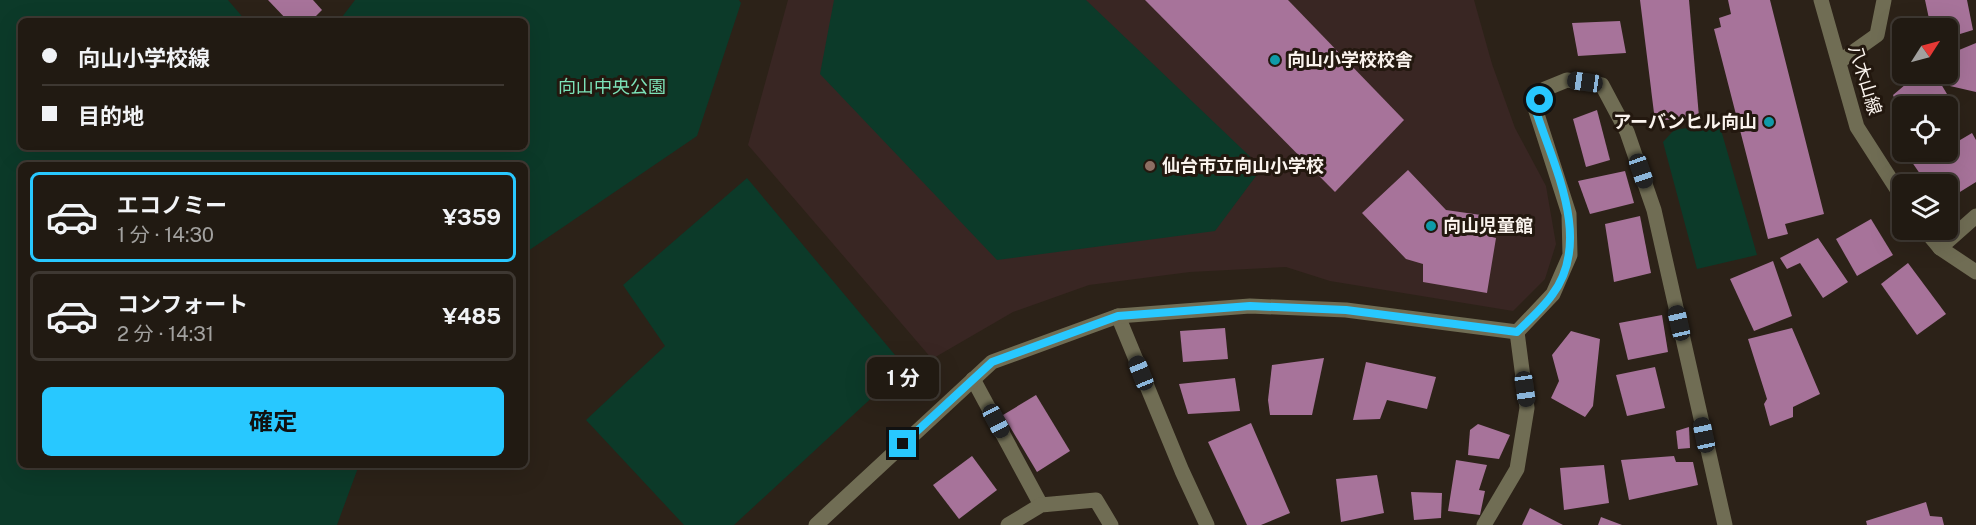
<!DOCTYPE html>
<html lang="ja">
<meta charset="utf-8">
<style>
:root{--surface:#211a12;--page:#29231b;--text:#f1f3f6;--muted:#a2a19f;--line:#3e3832;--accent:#28c8ff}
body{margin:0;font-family:"Public Sans","Noto Sans JP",sans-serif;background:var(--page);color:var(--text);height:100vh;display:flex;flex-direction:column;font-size:22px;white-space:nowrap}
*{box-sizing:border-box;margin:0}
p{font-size:20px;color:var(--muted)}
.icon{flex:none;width:33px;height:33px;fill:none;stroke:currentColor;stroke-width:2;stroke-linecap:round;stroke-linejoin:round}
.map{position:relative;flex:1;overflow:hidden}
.side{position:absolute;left:18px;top:162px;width:510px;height:306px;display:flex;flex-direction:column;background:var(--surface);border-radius:9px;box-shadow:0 6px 24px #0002,0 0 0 2px var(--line)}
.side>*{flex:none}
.guide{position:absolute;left:18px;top:18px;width:510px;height:132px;border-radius:9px;box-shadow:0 6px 24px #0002,0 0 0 2px var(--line);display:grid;align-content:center;height:132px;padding:0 24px;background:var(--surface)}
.needle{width:39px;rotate:54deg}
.buttons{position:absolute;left:1892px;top:18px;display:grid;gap:12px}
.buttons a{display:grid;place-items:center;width:66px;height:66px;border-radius:9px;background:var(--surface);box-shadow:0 6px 24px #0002,0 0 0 2px var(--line);font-size:30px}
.end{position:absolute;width:27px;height:27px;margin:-14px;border:8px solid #28c8ff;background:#111;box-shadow:0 0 0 3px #111}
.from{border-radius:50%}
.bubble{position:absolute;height:42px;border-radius:9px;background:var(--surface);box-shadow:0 6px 24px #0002,0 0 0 2px var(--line);font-size:20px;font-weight:700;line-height:42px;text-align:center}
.car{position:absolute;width:18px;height:36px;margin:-18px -9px;border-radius:8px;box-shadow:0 0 4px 2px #0007;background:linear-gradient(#222 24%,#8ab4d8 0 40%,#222 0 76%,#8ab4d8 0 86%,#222 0)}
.guide b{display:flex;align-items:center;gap:21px;height:57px;font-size:22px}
.guide b+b{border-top:2px solid var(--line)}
.guide i{width:15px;height:15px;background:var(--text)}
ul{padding:10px 0 0;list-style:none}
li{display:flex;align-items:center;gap:18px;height:90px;margin:0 12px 9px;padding:0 12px;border:3px solid var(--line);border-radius:9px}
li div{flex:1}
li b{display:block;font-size:22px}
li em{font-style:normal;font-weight:700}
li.on{border-color:var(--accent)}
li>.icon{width:54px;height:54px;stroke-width:1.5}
.action{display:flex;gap:12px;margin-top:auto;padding:12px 24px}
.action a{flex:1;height:69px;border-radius:9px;background:var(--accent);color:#111;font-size:24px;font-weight:700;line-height:69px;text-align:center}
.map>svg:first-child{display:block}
</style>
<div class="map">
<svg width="1976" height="525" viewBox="0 0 1976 525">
<rect width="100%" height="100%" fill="#2c2218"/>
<polygon fill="#392623" points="788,0 1474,0 1492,64 1515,128 1546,186 1556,244 1545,279 1513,311 1330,281 1286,267 1190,272 1089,285 1013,312 932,359 748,145"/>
<g fill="#0c3a29">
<polygon points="0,0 228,0 246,21 21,21 21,147 525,147 525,21 339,21 355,0 739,0 741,3 697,136 525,253 525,165 21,165 21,465 359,465 337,525 0,525"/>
<polygon points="834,0 1086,0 1262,168 1215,231 997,260 820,74"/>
<polygon points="1719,123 1757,255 1697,269 1663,142 1674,130"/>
<polygon points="747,178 905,367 734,525 684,525 586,420 665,346 623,285"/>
</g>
<g fill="#a7739a">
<polygon points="268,0 313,0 322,10 311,21 288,21"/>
<polygon points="1145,0 1288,0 1404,120 1335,192"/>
<polygon points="1640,0 1689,0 1699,117 1655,121"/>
<polygon points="1728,0 1770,0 1824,214 1785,224 1788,234 1768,239 1714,29 1721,27 1719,18 1731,14"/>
<polygon points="1925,0 1967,0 1973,30 1947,38 1947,28 1931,28"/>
<polygon points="1620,21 1626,53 1578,56 1572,23"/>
<polygon points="1976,43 1976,92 1950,86 1945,74 1947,55"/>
<polygon points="1918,74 1935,74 1947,94 1931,106 1902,106 1902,111 1899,110 1893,95"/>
<polygon points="1597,110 1610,160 1586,167 1573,119"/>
<polygon points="1972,133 1976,140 1976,182 1947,200 1947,184 1927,184 1905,152 1947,152 1947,142 1950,146"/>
<polygon points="1408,170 1446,210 1488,216 1488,236 1496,238 1487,293 1423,282 1423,264 1406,259 1362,213"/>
<polygon points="1625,171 1634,203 1590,214 1578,181"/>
<polygon points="1640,216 1651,273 1614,282 1605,224"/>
<polygon points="1871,219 1893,255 1857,276 1836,239"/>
<polygon points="1818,238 1848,282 1823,298 1800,263 1787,269 1780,258"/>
<polygon points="1773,261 1792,316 1754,331 1730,279"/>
<polygon points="1908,263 1946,314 1917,335 1881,284"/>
<polygon points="1662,315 1668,352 1628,360 1619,323"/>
<polygon points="1225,328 1228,359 1183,362 1180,331"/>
<polygon points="1792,328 1820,394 1793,407 1793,417 1770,426 1764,404 1767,399 1748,339"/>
<polygon points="1571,331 1600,339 1593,406 1585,417 1551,398 1559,381 1552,355"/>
<polygon points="1324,358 1312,415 1270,415 1268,400 1272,365"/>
<polygon points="1366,362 1436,377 1427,409 1387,400 1380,419 1353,420"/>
<polygon points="1655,367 1665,408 1627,416 1616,375"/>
<polygon points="1235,378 1240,411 1188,414 1179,384"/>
<polygon points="1036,395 1070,451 1037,472 1003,415"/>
<polygon points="1251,423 1290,513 1261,525 1247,525 1208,442"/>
<polygon points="1478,424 1510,435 1499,459 1468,455 1470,430"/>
<polygon points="1689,427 1690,448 1678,449 1676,431"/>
<polygon points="972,456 997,490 959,519 933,485"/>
<polygon points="1674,456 1676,462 1693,462 1698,485 1629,500 1621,460"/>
<polygon points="1456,460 1487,465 1479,490 1485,491 1480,515 1448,511"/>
<polygon points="1604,465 1609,503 1564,510 1560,468"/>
<polygon points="1377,475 1384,513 1341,522 1336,479"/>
<polygon points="1411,492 1442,493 1441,518 1414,520"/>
<polygon points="1926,502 1930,516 1942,517 1944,525 1867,525 1866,521"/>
<polygon points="1530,508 1563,525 1522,525"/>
<polygon points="1601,517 1622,525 1598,525"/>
</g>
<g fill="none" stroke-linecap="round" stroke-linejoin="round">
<g stroke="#706d54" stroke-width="15">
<polyline points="1839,62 1877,35 1884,0"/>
<polyline points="1940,248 1976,216"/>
<polyline points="1118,316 1182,471 1207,525"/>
<polyline points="973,379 1041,505"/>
<polyline points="1008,525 1041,505 1096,500 1111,525"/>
<polyline points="1484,525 1517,469 1527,408 1517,332"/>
</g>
<polyline stroke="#706d54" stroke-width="15" points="816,525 992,362 1118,316 1250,306 1346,310 1517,332 1553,294 1570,255 1569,214 1536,111 1545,89 1567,80 1602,85 1627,132 1654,210 1725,525"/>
<g stroke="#706d54" stroke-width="15">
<polyline points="1821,0 1857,127 1902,197"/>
<polyline points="1925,230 1940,248 1976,272"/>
</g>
</g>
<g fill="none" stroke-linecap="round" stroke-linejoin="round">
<path stroke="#28c8ff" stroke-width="8" d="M903 444 992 362 1118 316 1250 306 1346 310 1517 332C1529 320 1543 308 1552 295 1593 241 1554 167 1536 111L1540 100"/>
</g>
<g fill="#0f9aa8" stroke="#23180f" stroke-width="2">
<circle cx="1275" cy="60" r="6"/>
<circle cx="1769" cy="122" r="6"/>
<circle cx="1431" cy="226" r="6"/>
</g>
<circle fill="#8d6e63" stroke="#23180f" stroke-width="2" cx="1150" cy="166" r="6"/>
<g text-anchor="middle" stroke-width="6" stroke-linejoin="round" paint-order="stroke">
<g font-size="18" font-weight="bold" fill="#faf3ed" stroke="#23180f" text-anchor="start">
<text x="1287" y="66">向山小学校校舎</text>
<text x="1757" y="128" text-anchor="end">アーバンヒル向山</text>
<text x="1162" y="172">仙台市立向山小学校</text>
<text x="1443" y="232">向山児童館</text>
</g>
<g font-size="18" fill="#faf3ed" stroke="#23180f">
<text transform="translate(1865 80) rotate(73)" y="6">八木山線</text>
</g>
<g font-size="18" fill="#7ce2b8" stroke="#23180f">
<text x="612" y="93">向山中央公園</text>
</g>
</g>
</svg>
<div class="buttons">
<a><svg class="needle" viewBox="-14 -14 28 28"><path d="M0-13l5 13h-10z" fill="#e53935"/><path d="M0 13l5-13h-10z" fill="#a2a19f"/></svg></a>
<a><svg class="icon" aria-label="locate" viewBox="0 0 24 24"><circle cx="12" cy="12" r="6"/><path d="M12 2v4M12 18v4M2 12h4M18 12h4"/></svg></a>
<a><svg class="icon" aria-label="layers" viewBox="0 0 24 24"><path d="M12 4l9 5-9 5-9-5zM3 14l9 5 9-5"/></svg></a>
</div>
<i class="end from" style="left:1540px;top:100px"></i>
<i class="end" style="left:903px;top:444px"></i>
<div class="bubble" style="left:867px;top:357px;width:72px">1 分</div>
<i class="car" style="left:1585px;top:82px;rotate:278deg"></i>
<i class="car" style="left:1641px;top:171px;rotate:161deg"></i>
<i class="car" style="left:1679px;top:323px;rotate:347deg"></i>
<i class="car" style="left:1141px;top:373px;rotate:338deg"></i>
<i class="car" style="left:1525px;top:389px;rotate:172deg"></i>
<i class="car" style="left:996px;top:421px;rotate:152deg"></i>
<i class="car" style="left:1704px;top:435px;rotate:348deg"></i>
<div class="guide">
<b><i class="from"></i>向山小学校線</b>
<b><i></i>目的地</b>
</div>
<section class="side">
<ul>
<li class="on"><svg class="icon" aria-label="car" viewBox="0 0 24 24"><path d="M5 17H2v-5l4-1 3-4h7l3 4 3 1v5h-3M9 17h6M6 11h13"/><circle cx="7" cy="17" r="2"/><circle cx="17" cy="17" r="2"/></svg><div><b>エコノミー</b><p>1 分 · 14:30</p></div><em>¥359</em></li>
<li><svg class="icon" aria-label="car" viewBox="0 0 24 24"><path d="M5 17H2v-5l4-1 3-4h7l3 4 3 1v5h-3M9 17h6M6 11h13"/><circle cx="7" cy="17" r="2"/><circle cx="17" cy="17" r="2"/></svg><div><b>コンフォート</b><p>2 分 · 14:31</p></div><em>¥485</em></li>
</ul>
<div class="action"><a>確定</a></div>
</section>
</div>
